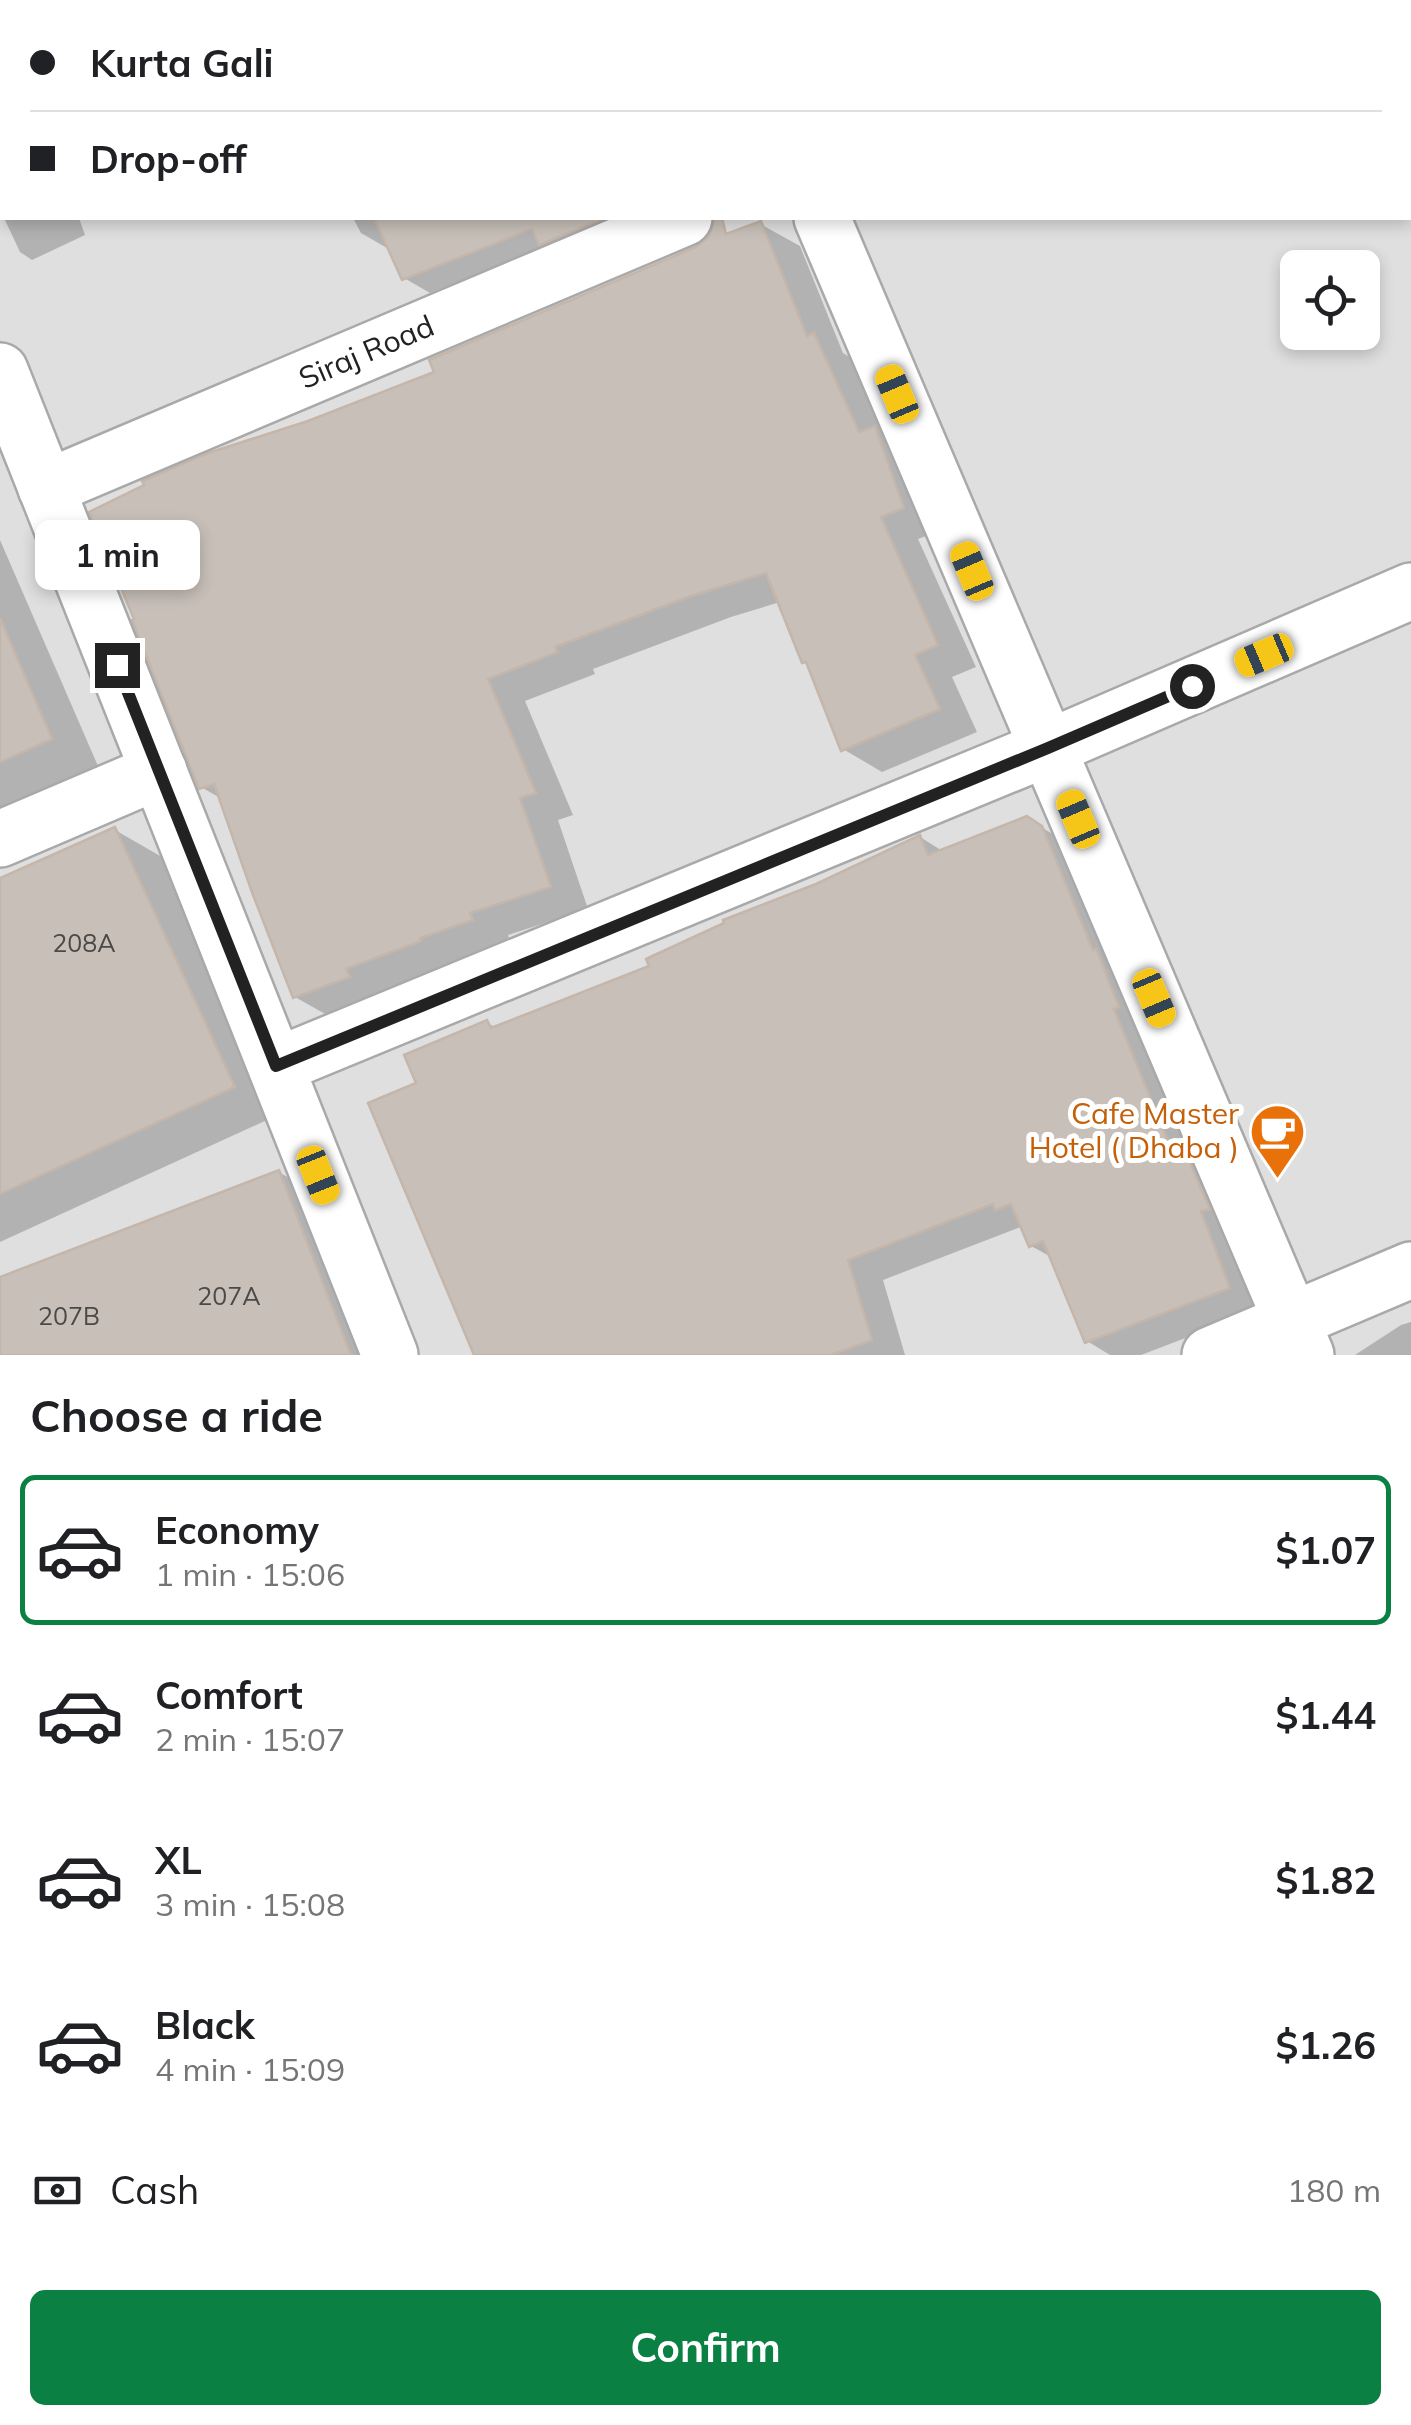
<!DOCTYPE html>
<meta charset="utf-8">
<style>
:root{--surface:#fff;--page:#f2f2f2;--text:#202124;--muted:#757577;--line:#e0e0e0;--accent:#0b8043}
body{margin:0;font-family:Mulish,sans-serif;background:var(--page);color:var(--text);height:100vh;display:flex;flex-direction:column;font-size:38px;white-space:nowrap}
*{box-sizing:border-box;margin:0}
p{font-size:32px;color:var(--muted)}
.icon{flex:none;width:55px;height:55px;fill:none;stroke:currentColor;stroke-width:2;stroke-linecap:round;stroke-linejoin:round}
.map{position:relative;height:1355px;overflow:hidden}
.drawer{display:flex;flex-direction:column;background:var(--surface);flex:1}
.drawer>*{flex:none}
.top-card{position:absolute;left:0px;top:0px;width:1412px;height:220px;box-shadow:0 5px 15px #0003;display:grid;align-content:center;height:220px;padding:0 30px;background:var(--surface)}
.fabs{position:absolute;left:1280px;top:250px;display:grid;gap:20px}
.fabs a{display:grid;place-items:center;width:100px;height:100px;border-radius:15px;background:var(--surface);box-shadow:0 5px 15px #0003;font-size:50px}
.end{position:absolute;width:45px;height:45px;margin:-22px;border:12px solid #222;background:#fff;box-shadow:0 0 0 5px #fff}
.from{border-radius:50%}
.bubble{position:absolute;height:70px;border-radius:15px;background:var(--surface);box-shadow:0 5px 15px #0003;font-size:32px;font-weight:700;line-height:70px;text-align:center}
.car{position:absolute;width:30px;height:60px;margin:-30px -15px;border-radius:12px;box-shadow:0 0 8px 2px #0007;background:linear-gradient(#f5c518 24%,#345 0 40%,#f5c518 0 76%,#345 0 86%,#f5c518 0)}
.top-card b{display:flex;align-items:center;gap:35px;height:95px;font-size:38px}
.top-card b+b{border-top:2px solid var(--line)}
.top-card i{width:25px;height:25px;background:var(--text)}
ul{padding:0;list-style:none}
li{display:flex;align-items:center;gap:30px;height:150px;margin:0 20px 15px;padding:0 10px;border:5px solid transparent;border-radius:15px}
li div{flex:1}
li b{display:block;font-size:38px}
li em{font-style:normal;font-weight:700}
li.on{border-color:var(--accent)}
li>.icon{width:90px;height:90px;stroke-width:1.5}
h2{padding:0 30px;font-size:45px;line-height:120px}
.pay{display:flex;align-items:center;gap:25px;height:110px;padding:0 30px;font-size:38px}
.pay p{margin-inline-start:auto}
.action{display:flex;gap:20px;margin-top:auto;padding:20px 30px}
.action a{flex:1;height:115px;border-radius:15px;background:var(--accent);color:#fff;font-size:40px;font-weight:700;line-height:115px;text-align:center}
.map>svg:first-child{display:block}
</style>
<div class="map">
<svg width="1411" height="1355" viewBox="0 0 1411 1355">
<rect width="100%" height="100%" fill="#f2efe9"/>
<path fill="#e0dfdf" fill-rule="evenodd" d="M0 0H1411V1355H0ZM2 2H1410V218H2ZM1298 268H1362V332H1298Z"/>
<g fill="#0003">
<polygon points="284,0 629,0 623,2 285,2"/>
<polygon points="699,0 854,0 855,2 700,2"/>
<polygon points="2,102 2,214 0,209 0,103"/>
<polygon points="4,218 79,218 85,235 32,260 20,252"/>
<polygon points="353,218 586,218 598,245 547,247 430,293 404,278 390,247 387,248 361,233"/>
<polygon points="760,224 800,246 843,353 853,359 942,530 918,539 976,667 952,677 977,732 882,772 843,749 811,665 804,662 780,602 731,617 593,669 595,674 525,701 573,815 558,820 588,909 508,935 510,942 457,960 458,964 384,991 388,999 334,1019 295,997 222,799 201,787 308,424 437,374"/>
<polygon points="0,540 98,766 0,808"/>
<polygon points="1027,819 1063,840 1264,1308 1141,1355 1110,1355 1087,1341 1053,1258 1031,1246 1023,1226 883,1280 905,1355 477,1355 419,1085 487,1023 497,1028 652,967 920,837 944,852"/>
<polygon points="115,830 162,857 280,1114 0,1242 0,882"/>
<polygon points="279,1172 329,1202 389,1355 0,1355 0,1280"/>
<polygon points="1411,1322 1411,1355 1355,1355 1401,1325"/>
</g>
<g fill="#c7bfb8" stroke="#c4b6ab" stroke-width="2.5">
<polygon points="374,218 605,218 539,245 532,229 402,280"/>
<polygon points="715,218 722,218 726,234 761,221 807,336 814,333 859,432 875,426 904,508 881,517 938,645 915,655 940,709 841,751 806,662 802,663 766,573 691,596 555,647 558,652 488,679 536,793 520,798 551,887 470,913 473,920 420,938 421,941 346,969 350,977 293,998 253,895 214,784 199,789 132,620 134,619 89,512 144,485 142,481 208,453 308,421 434,372 429,360 696,247 709,236"/>
<polygon points="0,618 52,739 0,762"/>
<polygon points="1027,816 1042,826 1093,950 1096,948 1119,1007 1114,1009 1173,1153 1184,1149 1210,1209 1201,1211 1230,1288 1085,1343 1043,1241 1029,1247 1011,1204 995,1210 993,1204 848,1260 872,1340 831,1355 474,1355 368,1103 416,1083 404,1055 487,1020 491,1028 649,966 646,959 724,923 723,920 816,884 920,835 928,855"/>
<polygon points="115,827 235,1087 0,1194 0,878"/>
<polygon points="279,1170 351,1355 0,1355 0,1277"/>
</g>
<g fill="none" stroke-linecap="round" stroke-linejoin="round">
<defs>
<g id="minor">
<polyline points="9,2 16,0"/>
<polyline points="1185,2 1191,0"/>
<polyline points="822,218 1306,1355"/>
<polyline points="0,371 390,1355"/>
<path id="s1" d="M46 488 684 218"/>
<polyline points="0,839 159,771"/>
<polyline points="276,1066 1048,748 1411,591"/>
<polyline points="1210,1355 1411,1270"/>
</g>
</defs>
<use href="#minor" stroke="#a9a9a9" stroke-width="60"/>
<use href="#minor" stroke="#fff" stroke-width="55"/>
</g>
<g fill="none" stroke-linecap="round" stroke-linejoin="round">
<polyline stroke="#222" stroke-width="12" points="117,665 276,1066 1048,748 1192,686"/>
</g>
<defs>
<symbol id="cafe-pin" viewBox="-11 -11 22 30"><path d="M0 17L-7.5 6A9.5 9.5 0 1 1 7.5 6Z" fill="#e8710a" stroke="#fff"/><path d="M-5.5-4.5H6V0H3Q3 3.5 0 3.5H-2.5Q-5.5 3.5-5.5 0ZM3-3.2v2h1.7v-2ZM-6 4.5H4V6H-6Z" fill="#fff"/></symbol>
</defs>
<g fill-rule="evenodd">
<use href="#cafe-pin" x="1246" y="1100" width="63" height="86"/>
</g>
<g text-anchor="middle" stroke-width="10" stroke-linejoin="round" paint-order="stroke">
<g font-size="25" fill="#4b4948">
<text x="84" y="952">208A</text>
<text x="229" y="1305">207A</text>
<text x="69" y="1325">207B</text>
</g>
<g font-size="30" fill="#222" stroke="#fff">
<text dy="10" stroke="none"><textPath href="#s1" startOffset="348">Siraj Road</textPath></text>
</g>
<g font-size="30" fill="#c56008" stroke="#fff" text-anchor="end">
<text x="1239" y="1124">Cafe Master<tspan x="1239" dy="34">Hotel ( Dhaba )</tspan></text>
</g>
</g>
</svg>
<div class="fabs">
<a><svg class="icon" aria-label="locate" viewBox="0 0 24 24"><circle cx="12" cy="12" r="6"/><path d="M12 2v4M12 18v4M2 12h4M18 12h4"/></svg></a>
</div>
<i class="end from" style="left:1192px;top:686px"></i>
<i class="end" style="left:117px;top:665px"></i>
<div class="bubble" style="left:35px;top:520px;width:165px">1 min</div>
<i class="car" style="left:897px;top:394px;rotate:337deg"></i>
<i class="car" style="left:972px;top:571px;rotate:337deg"></i>
<i class="car" style="left:1264px;top:655px;rotate:247deg"></i>
<i class="car" style="left:1078px;top:819px;rotate:337deg"></i>
<i class="car" style="left:1154px;top:998px;rotate:157deg"></i>
<i class="car" style="left:318px;top:1175px;rotate:158deg"></i>
<div class="top-card">
<b><i class="from"></i>Kurta Gali</b>
<b><i></i>Drop-off</b>
</div>
</div>
<section class="drawer">
<h2>Choose a ride</h2>
<ul>
<li class="on"><svg class="icon" aria-label="car" viewBox="0 0 24 24"><path d="M5 17H2v-5l4-1 3-4h7l3 4 3 1v5h-3M9 17h6M6 11h13"/><circle cx="7" cy="17" r="2"/><circle cx="17" cy="17" r="2"/></svg><div><b>Economy</b><p>1 min · 15:06</p></div><em>$1.07</em></li>
<li><svg class="icon" aria-label="car" viewBox="0 0 24 24"><path d="M5 17H2v-5l4-1 3-4h7l3 4 3 1v5h-3M9 17h6M6 11h13"/><circle cx="7" cy="17" r="2"/><circle cx="17" cy="17" r="2"/></svg><div><b>Comfort</b><p>2 min · 15:07</p></div><em>$1.44</em></li>
<li><svg class="icon" aria-label="car" viewBox="0 0 24 24"><path d="M5 17H2v-5l4-1 3-4h7l3 4 3 1v5h-3M9 17h6M6 11h13"/><circle cx="7" cy="17" r="2"/><circle cx="17" cy="17" r="2"/></svg><div><b>XL</b><p>3 min · 15:08</p></div><em>$1.82</em></li>
<li><svg class="icon" aria-label="car" viewBox="0 0 24 24"><path d="M5 17H2v-5l4-1 3-4h7l3 4 3 1v5h-3M9 17h6M6 11h13"/><circle cx="7" cy="17" r="2"/><circle cx="17" cy="17" r="2"/></svg><div><b>Black</b><p>4 min · 15:09</p></div><em>$1.26</em></li>
</ul>
<div class="pay"><svg class="icon" aria-label="cash" viewBox="0 0 24 24"><path d="M3 7h18v10H3z"/><circle cx="12" cy="12" r="2"/></svg>Cash<p>180 m</p></div>
<div class="action"><a>Confirm</a></div>
</section>
